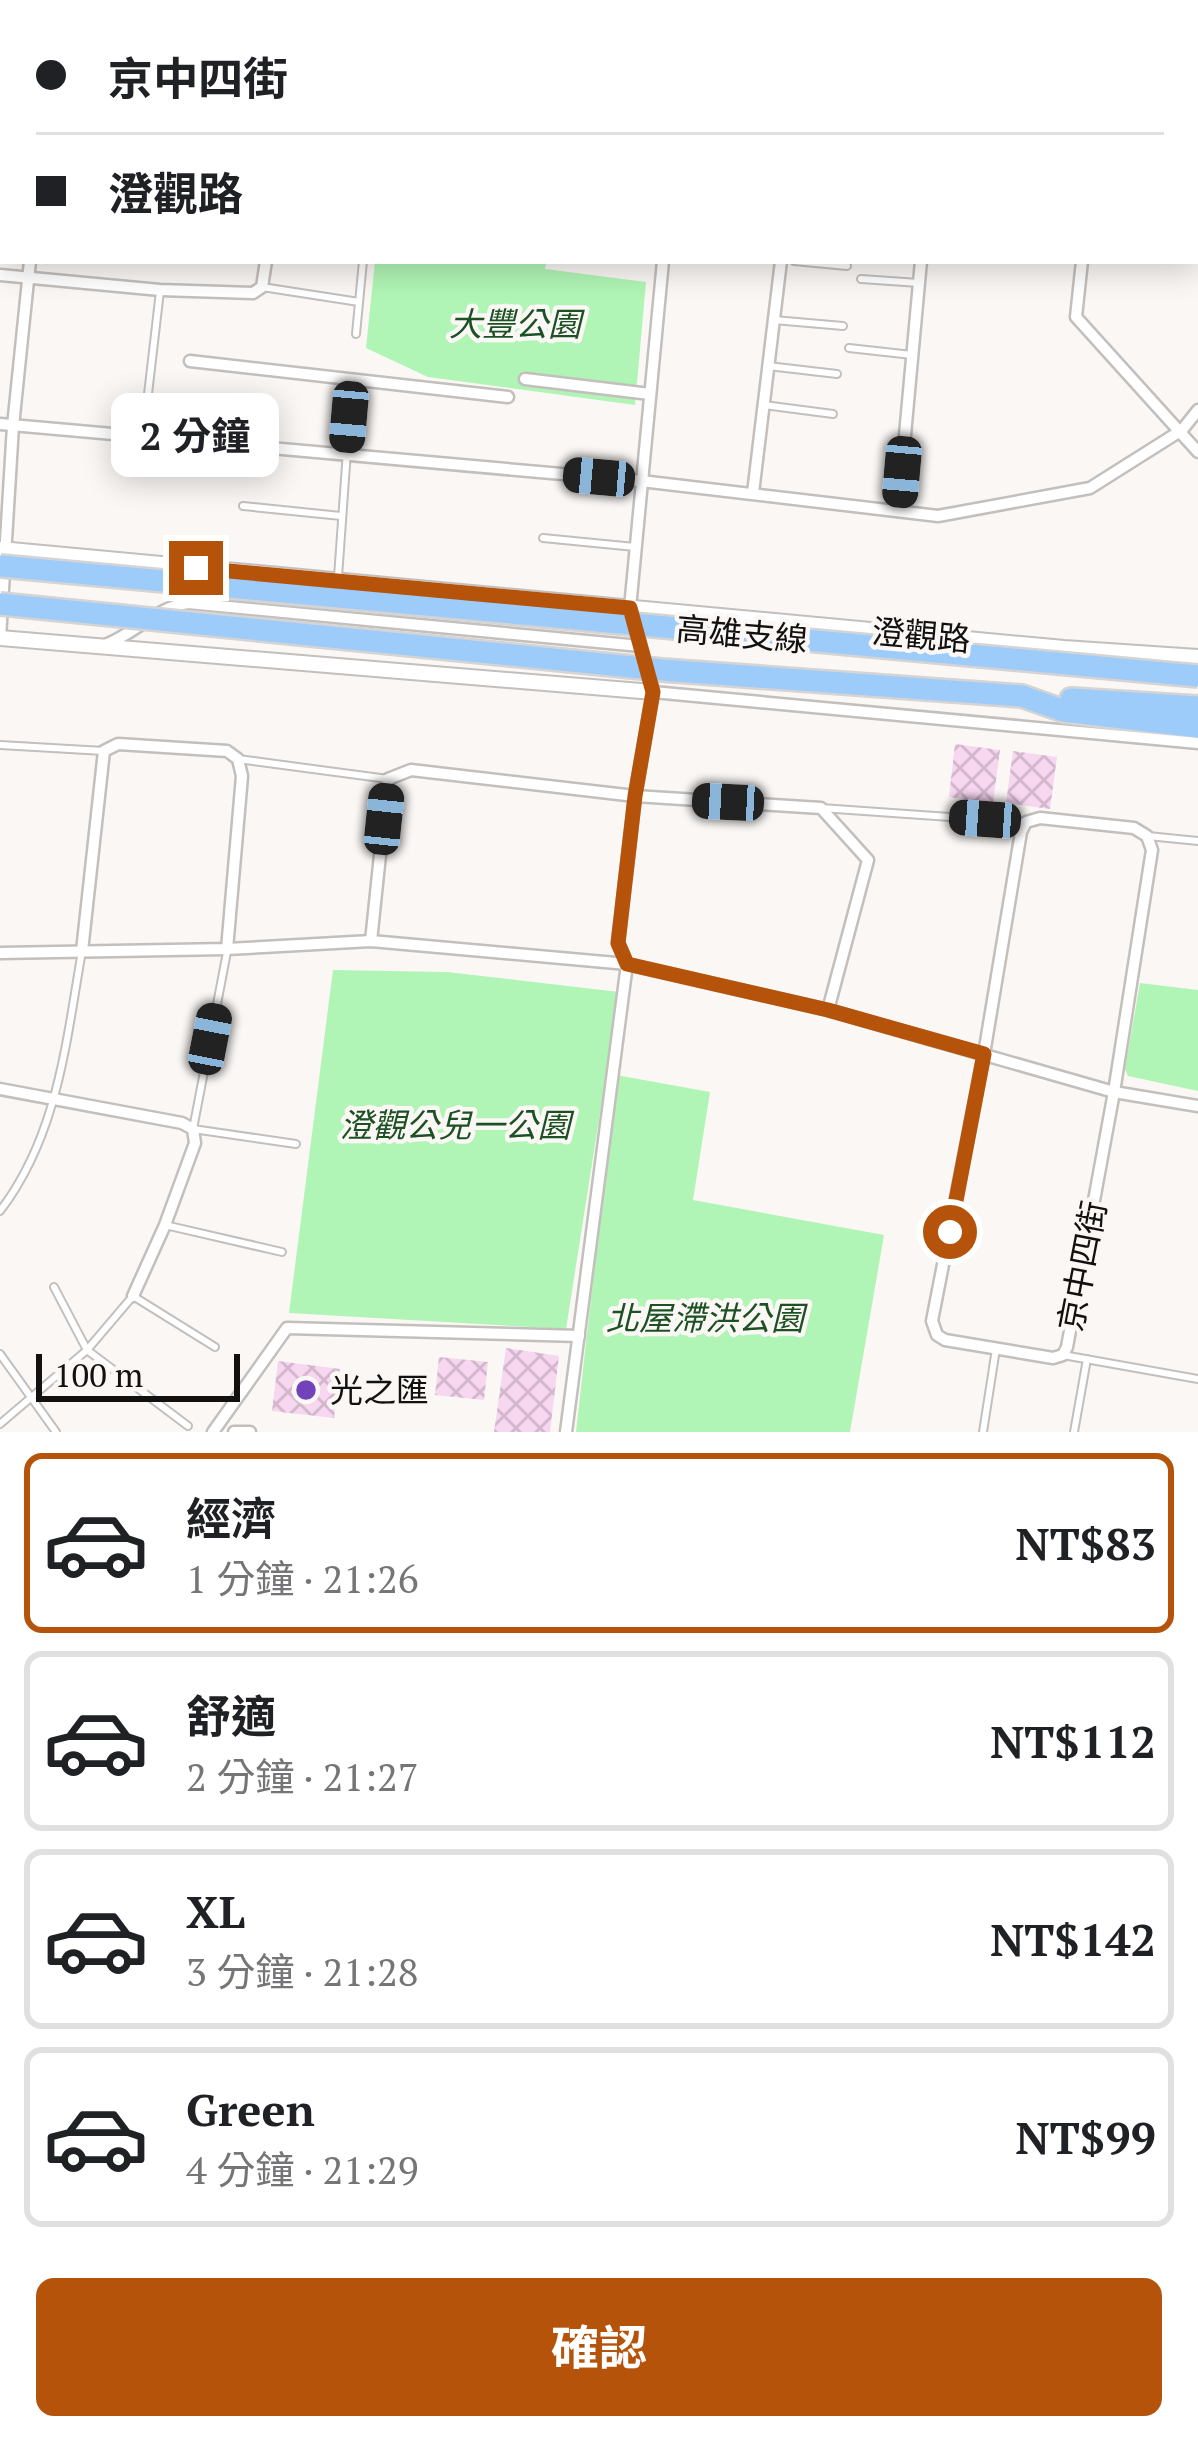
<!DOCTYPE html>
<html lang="zh-TW">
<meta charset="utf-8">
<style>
:root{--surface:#fff;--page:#f6f6f6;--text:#202124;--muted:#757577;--line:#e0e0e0;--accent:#b45309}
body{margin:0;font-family:"PT Serif","Noto Sans TC",serif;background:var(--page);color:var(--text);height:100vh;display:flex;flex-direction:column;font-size:45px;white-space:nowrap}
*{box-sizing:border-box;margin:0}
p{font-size:39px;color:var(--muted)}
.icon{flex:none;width:66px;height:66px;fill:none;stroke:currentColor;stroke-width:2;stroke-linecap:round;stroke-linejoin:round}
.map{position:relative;height:1432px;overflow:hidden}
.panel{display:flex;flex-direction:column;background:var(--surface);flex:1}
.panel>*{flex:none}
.hud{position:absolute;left:0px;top:0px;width:1200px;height:264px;box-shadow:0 6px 30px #0003;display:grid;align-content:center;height:264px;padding:0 36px;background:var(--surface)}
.scale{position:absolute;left:36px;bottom:30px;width:204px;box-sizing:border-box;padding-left:12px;border:6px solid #121110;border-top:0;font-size:33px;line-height:42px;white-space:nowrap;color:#121110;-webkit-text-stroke:9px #faf7f5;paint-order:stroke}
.end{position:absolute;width:54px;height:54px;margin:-27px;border:15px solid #b45309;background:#fff;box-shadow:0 0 0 6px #fff}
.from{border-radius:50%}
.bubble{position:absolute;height:84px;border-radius:18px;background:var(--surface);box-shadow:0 6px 30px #0003;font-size:39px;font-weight:700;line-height:84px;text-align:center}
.car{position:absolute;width:36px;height:72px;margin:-36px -18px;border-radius:15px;box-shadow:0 0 9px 3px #0007;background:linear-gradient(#222 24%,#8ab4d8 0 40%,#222 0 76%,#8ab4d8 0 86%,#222 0)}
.hud b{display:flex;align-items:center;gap:42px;height:114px;font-size:45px}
.hud b+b{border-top:3px solid var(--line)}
.hud i{width:30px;height:30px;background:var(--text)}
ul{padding:21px 0 0;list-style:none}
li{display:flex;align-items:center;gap:36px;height:180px;margin:0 24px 18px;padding:0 12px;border:6px solid var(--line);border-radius:18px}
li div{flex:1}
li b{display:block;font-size:45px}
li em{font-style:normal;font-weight:700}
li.current{border-color:var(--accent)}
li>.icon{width:108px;height:108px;stroke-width:1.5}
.button{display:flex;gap:24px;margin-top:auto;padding:24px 36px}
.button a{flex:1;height:138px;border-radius:18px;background:var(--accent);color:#fff;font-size:48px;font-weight:700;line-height:138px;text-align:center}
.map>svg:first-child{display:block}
</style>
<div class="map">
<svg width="1198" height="1432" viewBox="0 0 1198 1432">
<defs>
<pattern id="building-cross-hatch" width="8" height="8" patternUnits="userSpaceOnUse" patternTransform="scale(3)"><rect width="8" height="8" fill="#f7d6f0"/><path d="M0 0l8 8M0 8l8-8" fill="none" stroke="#d3b7cd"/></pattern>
</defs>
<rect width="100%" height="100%" fill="#faf7f5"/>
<g fill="#b0f5b5">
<polygon points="375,261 546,261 545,269 646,282 635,405 428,377 366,348"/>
<polygon points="333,970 447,972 619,992 566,1329 289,1313"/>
<polygon points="1140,983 1198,990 1198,1091 1128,1076 1125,1069"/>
<polygon points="616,1075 710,1092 693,1200 884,1235 850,1432 576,1432"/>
</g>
<g fill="url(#building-cross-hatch)">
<polygon points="955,744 1000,750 993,803 949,797"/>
<polygon points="1013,751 1057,757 1050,809 1006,803"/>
<polygon points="506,1348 559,1356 550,1432 494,1432"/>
<polygon points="439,1357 488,1362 484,1400 435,1395"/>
<polygon points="278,1361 340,1369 334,1418 272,1411"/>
</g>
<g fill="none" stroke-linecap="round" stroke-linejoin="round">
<defs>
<g id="service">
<polyline points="191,3 192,0"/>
<polyline points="387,3 387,0"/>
<polyline points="1197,121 1198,121"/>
<polyline points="0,190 3,190"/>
<polyline points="794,261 847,266"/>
<polyline points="861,279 919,283"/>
<polyline points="262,287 359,302"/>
<polyline points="774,320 843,326"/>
<polyline points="356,334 363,261"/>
<polyline points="849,348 912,355"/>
<polyline points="768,366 837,374"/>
<polyline points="764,405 833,414"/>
<polyline points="143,437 160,291"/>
<polyline points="243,506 341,516"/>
<polyline points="543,538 635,547"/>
<polyline points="338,577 352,381"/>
<polyline points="0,745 104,751"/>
<polyline points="238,759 388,779"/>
<polyline points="821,808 1023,822"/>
<polyline points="1148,836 1198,841"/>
<polyline points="227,952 193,1129 296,1144"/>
<path d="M0 1211C58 1135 66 1042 82 951"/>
<polyline points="165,1225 282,1252"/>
<polyline points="54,1287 87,1350 188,1426"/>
<polyline points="0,1354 56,1432"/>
<polyline points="1063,1355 1198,1379"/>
<polyline points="0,1424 87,1350 133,1296 215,1347"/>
<polyline points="983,1432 996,1349"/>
<polyline points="1074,1432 1087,1359"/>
</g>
<g id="minor">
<polyline points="59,3 59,0"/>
<polyline points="540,3 540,0"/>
<polyline points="687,3 687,0"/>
<polyline points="945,3 946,0"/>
<polyline points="0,109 3,109"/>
<polyline points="1197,200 1198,200"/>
<polyline points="1082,261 1076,317 1198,452"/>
<polyline points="0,275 160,290 253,293 262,287 266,261"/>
<polyline points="190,361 508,397"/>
<polyline points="525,379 650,394"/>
<polyline points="0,424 641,481 938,516 1090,488 1182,430 1198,410"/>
<polyline points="753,493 781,261"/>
<polyline points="898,511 921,261"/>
<polyline points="0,638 13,426 30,261"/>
<path d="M105 645C134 634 157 607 188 603L640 646"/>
<polyline points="653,692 1198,743"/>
<polygon points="1040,818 1134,828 1147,836 1152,850 1114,1092 1067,1347 1063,1355 1053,1358 945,1340 937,1335 932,1321 984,1054 1021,832 1026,822"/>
<polyline points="371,941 388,779 411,770 635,796 821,808 868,860 828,1010"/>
<polyline points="82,951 104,751 118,744 227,751 238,759 242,776 227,949"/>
<polyline points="0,953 227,949 371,941 627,964 828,1010 1114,1092 1198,1106"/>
<polyline points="0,1089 182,1123 193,1129 195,1143 165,1225 133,1296"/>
<polyline points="213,1432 287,1328 579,1336"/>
<polyline points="234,1432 250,1432"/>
<polyline points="566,1432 627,964 618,943 635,796 653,692 630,608 663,261"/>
</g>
<g id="tertiary">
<polyline points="578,0 621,3"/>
<polyline points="1197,39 1198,39"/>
<polyline points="0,549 1064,648 1198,657"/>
<polyline points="0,638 653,692"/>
</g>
<g id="motorway">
<polyline points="1022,696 1064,711 1198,727"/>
<polyline points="1071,699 1198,707"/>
</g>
</defs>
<use href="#service" stroke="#c2bfbd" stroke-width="10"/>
<use href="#minor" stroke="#c2bfbd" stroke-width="15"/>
<use href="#tertiary" stroke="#c2bfbd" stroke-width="18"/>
<use href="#motorway" stroke="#d4d4d4" stroke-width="26"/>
<use href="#service" stroke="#fff" stroke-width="6"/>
<use href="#minor" stroke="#fff" stroke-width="10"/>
<use href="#tertiary" stroke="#fff" stroke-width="14"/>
<use href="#motorway" stroke="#9dcbfa" stroke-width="21"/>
<defs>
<g id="motorway-bridge">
<polyline points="0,566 1198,676"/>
<polyline points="0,604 662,670 1022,696"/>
</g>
</defs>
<use href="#motorway-bridge" stroke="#d4d4d4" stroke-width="26" stroke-linecap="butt"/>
<use href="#motorway-bridge" stroke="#9dcbfa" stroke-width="21"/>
</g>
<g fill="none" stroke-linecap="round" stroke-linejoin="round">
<polyline stroke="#b45309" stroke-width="15" points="196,568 630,608 653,692 635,796 618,943 627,964 828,1010 984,1054 950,1232"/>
</g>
<circle fill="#7142ba" stroke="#faf7f5" stroke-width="4.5" cx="306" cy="1390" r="12"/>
<g text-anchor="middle" stroke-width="9" stroke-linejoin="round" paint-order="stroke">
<g font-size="33" font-style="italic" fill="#1c5124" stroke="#faf7f5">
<text x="515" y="336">大豐公園</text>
<text x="455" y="1137">澄觀公兒一公園</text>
<text x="705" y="1330">北屋滯洪公園</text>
</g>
<g font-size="33" fill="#121110" stroke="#faf7f5">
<text transform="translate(742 634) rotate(5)" y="12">高雄支線</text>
<text transform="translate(921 635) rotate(5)" y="12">澄觀路</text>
<text transform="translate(1082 1266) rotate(-79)" y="12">京中四街</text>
</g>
<g font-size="33" fill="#121110" stroke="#faf7f5" text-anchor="start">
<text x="330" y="1402">光之匯</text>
</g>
</g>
</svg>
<div class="scale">100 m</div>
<i class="end from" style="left:950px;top:1232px"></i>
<i class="end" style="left:196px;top:568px"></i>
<div class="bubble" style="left:111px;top:393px;width:168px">2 分鐘</div>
<i class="car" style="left:349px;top:417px;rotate:185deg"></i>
<i class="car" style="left:902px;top:472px;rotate:185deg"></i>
<i class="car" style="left:599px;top:477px;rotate:275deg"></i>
<i class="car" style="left:728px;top:802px;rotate:273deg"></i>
<i class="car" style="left:384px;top:819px;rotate:6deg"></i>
<i class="car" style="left:985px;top:819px;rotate:274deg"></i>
<i class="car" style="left:210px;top:1039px;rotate:11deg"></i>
<div class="hud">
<b><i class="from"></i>京中四街</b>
<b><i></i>澄觀路</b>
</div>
</div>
<section class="panel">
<ul>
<li class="current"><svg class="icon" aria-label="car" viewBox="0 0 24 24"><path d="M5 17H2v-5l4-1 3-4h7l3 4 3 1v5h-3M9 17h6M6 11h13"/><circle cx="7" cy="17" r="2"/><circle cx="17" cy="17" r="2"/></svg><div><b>經濟</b><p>1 分鐘 · 21:26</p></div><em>NT$83</em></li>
<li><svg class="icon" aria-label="car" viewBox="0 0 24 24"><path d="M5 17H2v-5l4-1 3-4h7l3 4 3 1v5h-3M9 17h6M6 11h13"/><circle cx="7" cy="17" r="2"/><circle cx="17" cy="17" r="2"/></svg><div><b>舒適</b><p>2 分鐘 · 21:27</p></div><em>NT$112</em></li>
<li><svg class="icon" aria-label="car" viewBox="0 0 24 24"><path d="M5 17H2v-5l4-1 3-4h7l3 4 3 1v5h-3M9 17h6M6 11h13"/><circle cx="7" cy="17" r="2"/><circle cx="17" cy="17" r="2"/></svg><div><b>XL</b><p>3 分鐘 · 21:28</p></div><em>NT$142</em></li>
<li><svg class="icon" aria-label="car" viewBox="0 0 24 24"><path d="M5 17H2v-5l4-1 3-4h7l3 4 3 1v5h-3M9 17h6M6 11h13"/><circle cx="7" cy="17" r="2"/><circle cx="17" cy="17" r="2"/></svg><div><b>Green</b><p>4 分鐘 · 21:29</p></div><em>NT$99</em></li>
</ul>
<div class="button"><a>確認</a></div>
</section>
